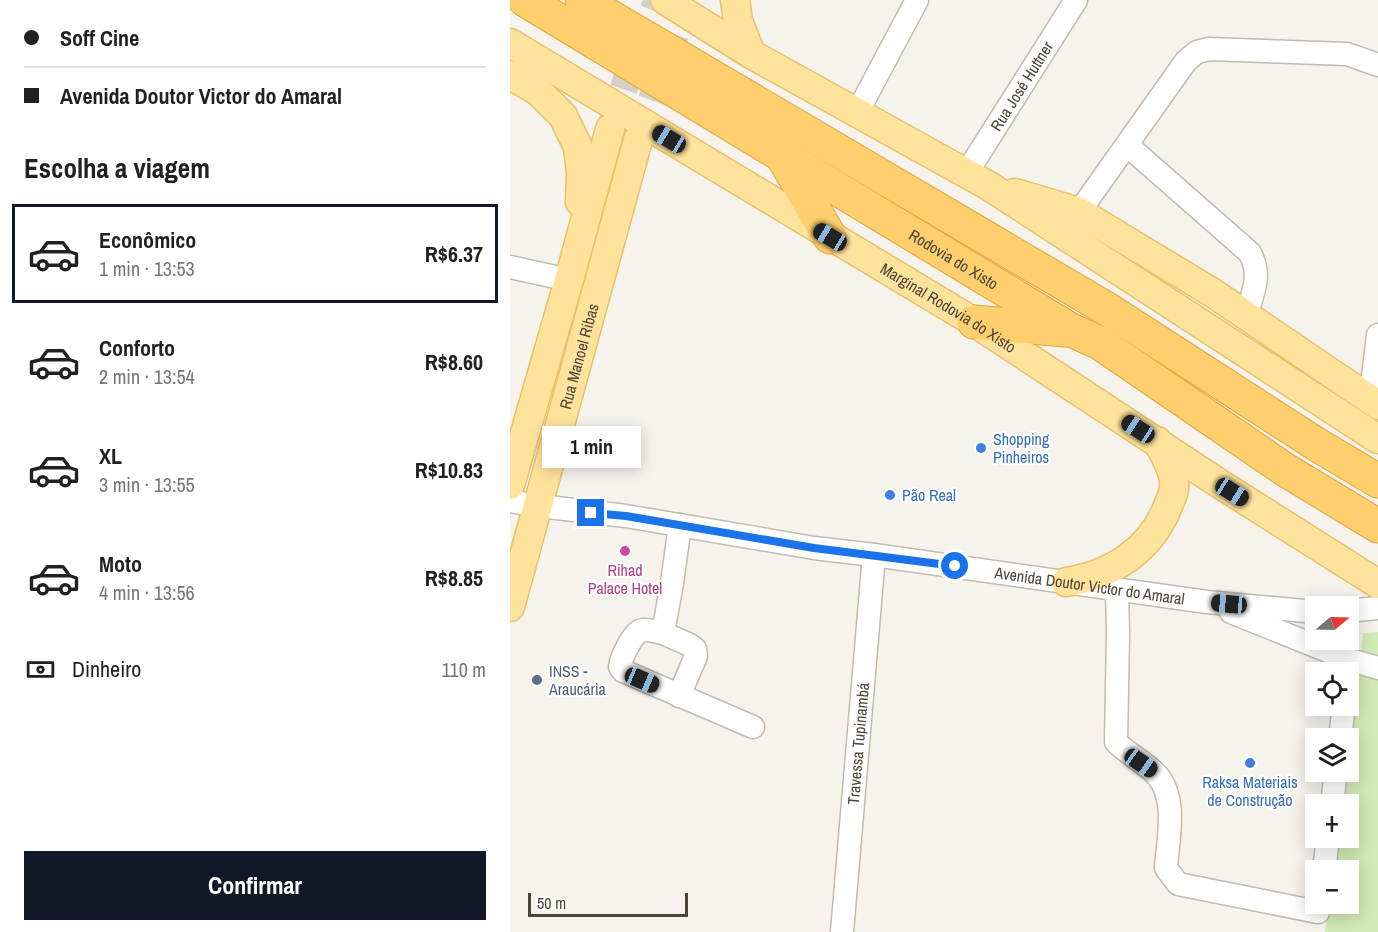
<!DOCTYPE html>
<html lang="pt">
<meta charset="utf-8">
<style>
:root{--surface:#fff;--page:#f2f2f2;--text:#202124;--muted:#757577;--line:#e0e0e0;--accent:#111827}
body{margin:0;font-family:"Archivo Narrow",sans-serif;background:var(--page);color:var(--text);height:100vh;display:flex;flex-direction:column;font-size:22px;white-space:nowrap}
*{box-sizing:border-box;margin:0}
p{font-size:20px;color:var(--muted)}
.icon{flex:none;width:33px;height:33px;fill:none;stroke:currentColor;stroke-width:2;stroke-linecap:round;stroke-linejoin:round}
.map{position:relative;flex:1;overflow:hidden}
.details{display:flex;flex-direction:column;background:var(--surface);width:510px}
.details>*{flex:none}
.banner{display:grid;align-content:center;height:132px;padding:0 24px;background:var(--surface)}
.needle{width:39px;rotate:71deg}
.fabs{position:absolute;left:795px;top:596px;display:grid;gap:12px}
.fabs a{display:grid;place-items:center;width:54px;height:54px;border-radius:0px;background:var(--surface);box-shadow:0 3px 15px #0003;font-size:30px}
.scale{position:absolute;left:18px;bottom:15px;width:160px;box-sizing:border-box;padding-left:6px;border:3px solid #4b4439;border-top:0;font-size:16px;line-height:21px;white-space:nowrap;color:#4b4439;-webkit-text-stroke:4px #fff;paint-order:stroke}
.end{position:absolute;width:27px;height:27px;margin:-14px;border:8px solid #1a73e8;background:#fff;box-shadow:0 0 0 3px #fff}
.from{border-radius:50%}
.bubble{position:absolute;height:42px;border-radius:0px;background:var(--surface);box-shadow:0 3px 15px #0003;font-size:20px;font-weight:700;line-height:42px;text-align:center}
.car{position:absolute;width:18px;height:36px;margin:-18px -9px;border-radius:8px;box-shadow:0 0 4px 2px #0007;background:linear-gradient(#222 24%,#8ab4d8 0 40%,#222 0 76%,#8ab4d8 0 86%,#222 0)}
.banner b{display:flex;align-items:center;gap:21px;height:57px;font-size:22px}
.banner b+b{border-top:2px solid var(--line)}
.banner i{width:15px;height:15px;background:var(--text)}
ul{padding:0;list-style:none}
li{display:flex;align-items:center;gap:18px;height:99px;margin:0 12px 9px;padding:0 12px;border:3px solid transparent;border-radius:0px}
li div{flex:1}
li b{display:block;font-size:22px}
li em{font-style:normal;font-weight:700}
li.active{border-color:var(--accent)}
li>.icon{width:54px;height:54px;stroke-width:1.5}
h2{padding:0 24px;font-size:27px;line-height:72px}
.pay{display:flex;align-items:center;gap:15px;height:66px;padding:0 24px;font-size:22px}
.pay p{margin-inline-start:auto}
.action{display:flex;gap:12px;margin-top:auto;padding:12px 24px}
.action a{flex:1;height:69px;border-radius:0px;background:var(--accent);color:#fff;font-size:24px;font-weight:700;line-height:69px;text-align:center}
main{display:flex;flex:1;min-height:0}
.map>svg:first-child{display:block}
</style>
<main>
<section class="details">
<div class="banner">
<b><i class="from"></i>Soff Cine</b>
<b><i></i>Avenida Doutor Victor do Amaral</b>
</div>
<h2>Escolha a viagem</h2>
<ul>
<li class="active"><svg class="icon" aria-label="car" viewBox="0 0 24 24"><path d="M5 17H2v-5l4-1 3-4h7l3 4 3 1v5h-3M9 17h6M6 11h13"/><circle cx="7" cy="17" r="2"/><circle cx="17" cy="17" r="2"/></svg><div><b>Econômico</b><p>1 min · 13:53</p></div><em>R$6.37</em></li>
<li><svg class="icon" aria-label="car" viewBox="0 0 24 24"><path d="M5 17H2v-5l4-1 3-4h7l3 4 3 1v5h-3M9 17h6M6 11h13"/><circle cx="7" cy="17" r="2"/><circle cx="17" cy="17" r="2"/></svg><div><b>Conforto</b><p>2 min · 13:54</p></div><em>R$8.60</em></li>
<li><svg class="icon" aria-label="car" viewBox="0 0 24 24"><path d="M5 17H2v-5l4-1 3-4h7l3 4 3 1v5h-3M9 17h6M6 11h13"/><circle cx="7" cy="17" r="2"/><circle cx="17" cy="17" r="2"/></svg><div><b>XL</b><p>3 min · 13:55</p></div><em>R$10.83</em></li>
<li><svg class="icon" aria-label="car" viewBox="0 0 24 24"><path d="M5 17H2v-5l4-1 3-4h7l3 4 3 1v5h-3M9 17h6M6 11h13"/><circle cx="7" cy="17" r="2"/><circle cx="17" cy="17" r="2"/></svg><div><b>Moto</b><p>4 min · 13:56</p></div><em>R$8.85</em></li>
</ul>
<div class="pay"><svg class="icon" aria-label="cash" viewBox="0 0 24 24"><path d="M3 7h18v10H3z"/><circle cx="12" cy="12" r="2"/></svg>Dinheiro<p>110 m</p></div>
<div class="action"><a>Confirmar</a></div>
</section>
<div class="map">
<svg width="868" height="932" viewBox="0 0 868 932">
<rect width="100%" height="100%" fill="#f6f3ec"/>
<polygon fill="#d2eab5" points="868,632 868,932 815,932 819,903 838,903 838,870 823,870 827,837 838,837 838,804 831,804 836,771 838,771 839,750 853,633"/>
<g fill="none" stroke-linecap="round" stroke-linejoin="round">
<g stroke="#d4d0c8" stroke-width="28" stroke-dasharray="28 14" stroke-linecap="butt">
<polyline points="100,129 127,49 148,0"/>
<polyline points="128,140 177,0"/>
</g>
<defs>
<g id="minor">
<polyline points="347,113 407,0"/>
<path d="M617 145 740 253C752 277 743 291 736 316"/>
<path id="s1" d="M456 174 566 0"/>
<polyline points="569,212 676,61 687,52 699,49 837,54 868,65"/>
<polyline points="0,267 59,280"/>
<polyline points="860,401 868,335"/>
<path id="s2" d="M0 501 29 506 116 516 304 548 364 555 697 602 806 612"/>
<path d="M170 525 162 583 153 633C147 632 138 629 133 630 123 631 111 658 110 667L113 671 243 727"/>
<path d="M607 589 608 634 606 742C618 754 634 762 646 774 668 798 658 838 656 868L668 884 808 912"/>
<polyline points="838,611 868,608"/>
<polyline points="721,612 840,660 868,668"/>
<polyline points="153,633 180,645 185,649 186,656 169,696"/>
<polyline points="830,738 834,705"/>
<polyline points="822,804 826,771"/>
<polyline points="814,870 818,837"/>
<path id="s3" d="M332 932 364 555"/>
</g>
<g id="major">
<polyline points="155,0 241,54 479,186 868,439"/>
<polyline points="225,0 228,21 241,54"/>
<path id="s4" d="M0 43 464 322 710 484 868 584"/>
<polyline points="0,75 28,91 53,116 68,147 71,174 70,202"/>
<polyline points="505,193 569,212 703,293 868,405"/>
<polyline points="0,485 59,280 100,129"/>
<path d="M556 582C602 575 641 550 658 506 660 500 664 494 664 488 666 473 654 453 647 441"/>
<path id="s5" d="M0 607 128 140"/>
</g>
<g id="highway">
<path id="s6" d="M15 0 561 330 590 343 774 469 868 526"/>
<polyline points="72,0 597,309 806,444 868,481"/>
<polyline points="274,159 320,237"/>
<polyline points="464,322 555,330"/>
</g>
</defs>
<use href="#minor" stroke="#c2bbae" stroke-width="25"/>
<use href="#major" stroke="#e6c16a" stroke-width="31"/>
<use href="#highway" stroke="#e0a43c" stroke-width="35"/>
<use href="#minor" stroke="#fff" stroke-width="22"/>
<use href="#major" stroke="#ffe39c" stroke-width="28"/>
<use href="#highway" stroke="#ffcf6e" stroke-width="33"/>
</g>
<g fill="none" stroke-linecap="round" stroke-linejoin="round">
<polyline stroke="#1a73e8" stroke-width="8" points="81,513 116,516 304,548 445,566"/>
</g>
<g fill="#3f7fe0" stroke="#fff" stroke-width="2">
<circle cx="471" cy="448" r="6"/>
<circle cx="380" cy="495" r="6"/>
<circle cx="740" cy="763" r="6"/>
</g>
<circle fill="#d1479c" stroke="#fff" stroke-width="2" cx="115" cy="551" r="6"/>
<circle fill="#5c6f8a" stroke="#fff" stroke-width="2" cx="27" cy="680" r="6"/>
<g text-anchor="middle" stroke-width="4.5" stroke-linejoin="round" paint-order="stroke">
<g font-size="16" fill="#4b4439" stroke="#fff">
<text dy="6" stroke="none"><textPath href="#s1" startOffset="104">Rua José Huttner</textPath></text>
<text dy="6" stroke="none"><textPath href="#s6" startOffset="501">Rodovia do Xisto</textPath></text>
<text dy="6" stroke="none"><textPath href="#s4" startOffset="512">Marginal Rodovia do Xisto</textPath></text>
<text dy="6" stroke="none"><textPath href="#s5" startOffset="260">Rua Manoel Ribas</textPath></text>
<text dy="6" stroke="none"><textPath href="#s2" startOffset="586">Avenida Doutor Victor do Amaral</textPath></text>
<text dy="6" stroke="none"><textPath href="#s3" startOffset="189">Travessa Tupinambá</textPath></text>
</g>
<g font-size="16" fill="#366cbe" stroke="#fff" text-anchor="start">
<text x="483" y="445">Shopping<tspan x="483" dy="18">Pinheiros</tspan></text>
<text x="392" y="501">Pão Real</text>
<text x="740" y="788" text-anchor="middle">Raksa Materiais<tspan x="740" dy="18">de Construção</tspan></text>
</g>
<g font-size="16" fill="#b23c85" stroke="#fff">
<text x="115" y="576">Rihad<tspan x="115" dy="18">Palace Hotel</tspan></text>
</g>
<g font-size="16" fill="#4e5e75" stroke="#fff" text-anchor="start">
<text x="39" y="677">INSS -<tspan x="39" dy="18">Araucária</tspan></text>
</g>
</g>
</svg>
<div class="fabs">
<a><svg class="needle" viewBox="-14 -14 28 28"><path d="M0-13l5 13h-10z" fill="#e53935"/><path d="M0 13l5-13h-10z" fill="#757577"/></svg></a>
<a><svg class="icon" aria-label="locate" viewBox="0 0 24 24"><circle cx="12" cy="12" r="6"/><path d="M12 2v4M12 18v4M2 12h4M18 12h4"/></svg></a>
<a><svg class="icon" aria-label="layers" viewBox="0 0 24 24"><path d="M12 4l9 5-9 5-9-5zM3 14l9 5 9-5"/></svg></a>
<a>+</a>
<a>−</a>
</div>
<div class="scale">50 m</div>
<i class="end from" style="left:445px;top:566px"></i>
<i class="end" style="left:81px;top:513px"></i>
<div class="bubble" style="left:32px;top:426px;width:99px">1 min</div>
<i class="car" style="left:159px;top:139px;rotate:301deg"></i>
<i class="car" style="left:320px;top:237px;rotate:301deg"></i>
<i class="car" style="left:628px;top:429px;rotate:303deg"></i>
<i class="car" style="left:722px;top:492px;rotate:122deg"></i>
<i class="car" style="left:719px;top:604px;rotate:275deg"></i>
<i class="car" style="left:132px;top:680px;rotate:113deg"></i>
<i class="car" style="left:631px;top:763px;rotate:125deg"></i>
</div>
</main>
